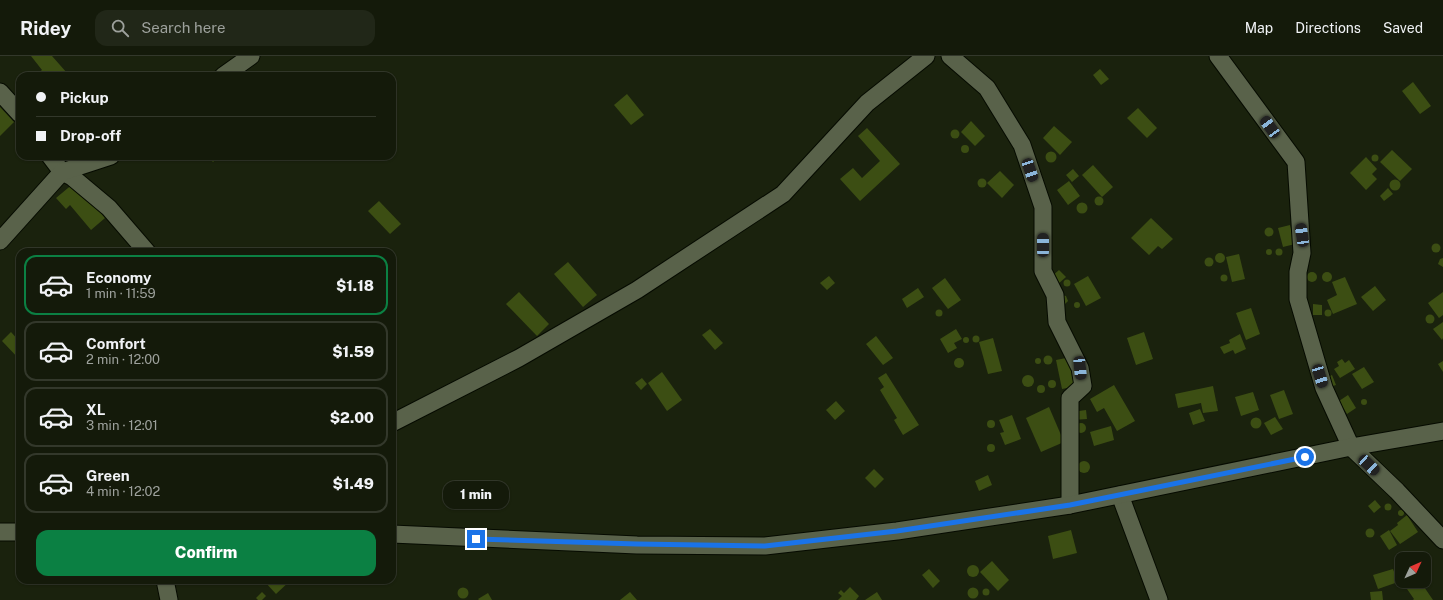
<!DOCTYPE html>
<meta charset="utf-8">
<style>
:root{--surface:#141a0a;--page:#212718;--text:#f1f3f6;--muted:#9da19c;--line:#33382b;--accent:#0b8043}
body{margin:0;font-family:"Public Sans",sans-serif;background:var(--page);color:var(--text);height:100vh;display:flex;flex-direction:column;font-size:15px;white-space:nowrap}
*{box-sizing:border-box;margin:0}
p{font-size:13px;color:var(--muted)}
.icon{flex:none;width:22px;height:22px;fill:none;stroke:currentColor;stroke-width:2;stroke-linecap:round;stroke-linejoin:round}
.map{position:relative;flex:1;overflow:hidden}
.drawer{position:absolute;left:16px;top:192px;width:380px;height:336px;display:flex;flex-direction:column;background:var(--surface);border-radius:12px;box-shadow:0 1px 3px #0004,0 0 0 1px var(--line)}
.drawer>*{flex:none}
.banner{position:absolute;left:16px;top:16px;width:380px;height:88px;border-radius:12px;box-shadow:0 1px 3px #0004,0 0 0 1px var(--line);display:grid;align-content:center;height:88px;padding:0 20px;background:var(--surface)}
.needle{width:26px;rotate:46deg}
.controls{position:absolute;left:1395px;top:496px;display:grid;gap:8px}
.controls a{display:grid;place-items:center;width:36px;height:36px;border-radius:8px;background:var(--surface);box-shadow:0 1px 3px #0004,0 0 0 1px var(--line);font-size:20px}
.end{position:absolute;width:18px;height:18px;margin:-9px;border:5px solid #1a73e8;background:#fff;box-shadow:0 0 0 2px #fff}
.from{border-radius:50%}
.bubble{position:absolute;height:28px;border-radius:12px;background:var(--surface);box-shadow:0 1px 3px #0004,0 0 0 1px var(--line);font-size:13px;font-weight:800;line-height:28px;text-align:center}
.car{position:absolute;width:12px;height:24px;margin:-12px -6px;border-radius:5px;box-shadow:0 0 3px 1px #0007;background:linear-gradient(#222 24%,#8ab4d8 0 40%,#222 0 76%,#8ab4d8 0 86%,#222 0)}
.banner b{display:flex;align-items:center;gap:14px;height:38px;font-size:15px}
.banner b+b{border-top:1px solid var(--line)}
.banner i{width:10px;height:10px;background:var(--text)}
ul{padding:7px 0 0;list-style:none}
li{display:flex;align-items:center;gap:12px;height:60px;margin:0 8px 6px;padding:0 12px;border:2px solid var(--line);border-radius:12px}
li div{flex:1}
li b{display:block;font-size:15px}
li em{font-style:normal;font-weight:800}
li.on{border-color:var(--accent)}
li>.icon{width:36px;height:36px;stroke-width:1.5}
.button{display:flex;gap:8px;margin-top:auto;padding:8px 20px}
.button a{flex:1;height:46px;border-radius:12px;background:var(--accent);color:#fff;font-size:16px;font-weight:800;line-height:46px;text-align:center}
header{display:flex;align-items:center;gap:24px;box-sizing:border-box;height:56px;padding:0 20px;background:var(--surface);border-bottom:1px solid var(--line)}
header strong{font-size:19px}
nav{display:flex;gap:22px;margin-inline-start:auto;font-size:14px}
.search{width:280px;height:36px;background:var(--page);display:flex;align-items:center;gap:10px;box-sizing:border-box;padding:0 14px;border-radius:12px;color:var(--muted);font-size:15px}
.map>svg:first-child{display:block}
</style>
<header>
<strong>Ridey</strong>
<div class="search"><svg class="icon" aria-label="search" viewBox="0 0 24 24"><circle cx="10" cy="10" r="6"/><path d="M15 15l6 6"/></svg>Search here</div>
<nav><a>Map</a><a>Directions</a><a>Saved</a></nav>
</header>
<div class="map">
<svg width="1443" height="544" viewBox="0 0 1443 544">
<rect width="100%" height="100%" fill="#1a220d"/>
<g fill="#3c4e13">
<polygon points="31,0 52,0 67,17 64,20 41,20 38,17 42,14"/>
<polygon points="1100,13 1109,23 1101,29 1093,19"/>
<polygon points="1413,26 1431,50 1420,58 1402,35"/>
<polygon points="627,38 644,59 631,69 614,49"/>
<polygon points="0,51 14,66 0,80"/>
<polygon points="1138,52 1157,72 1147,82 1127,62"/>
<polygon points="971,65 985,80 975,90 961,76"/>
<polygon points="1054,70 1072,86 1060,99 1043,82"/>
<polygon points="867,72 900,108 860,145 840,123 853,112 862,122 880,105 858,80"/>
<circle cx="955" cy="78" r="4.5"/>
<circle cx="965" cy="93" r="4"/>
<polygon points="1392,94 1412,113 1400,125 1380,106"/>
<circle cx="1051" cy="101" r="5.5"/>
<circle cx="1375" cy="102" r="3.5"/>
<polygon points="207,100 220,100 213,106"/>
<polygon points="1366,101 1377,113 1372,118 1377,123 1366,134 1350,117"/>
<polygon points="1093,109 1113,131 1102,141 1082,119"/>
<polygon points="1073,113 1079,120 1072,126 1066,119"/>
<polygon points="1000,115 1014,129 1002,142 987,127"/>
<circle cx="982" cy="127" r="4.5"/>
<circle cx="1395" cy="129" r="5.5"/>
<polygon points="1069,125 1080,140 1068,149 1057,134"/>
<polygon points="74,127 105,162 91,174 70,149 66,153 56,142"/>
<polygon points="1388,132 1393,138 1384,145 1380,140"/>
<circle cx="1099" cy="145" r="4.5"/>
<polygon points="379,145 401,168 390,178 368,155"/>
<circle cx="1082" cy="152" r="5.5"/>
<polygon points="1151,162 1173,183 1162,193 1158,190 1149,199 1131,182"/>
<polygon points="1290,169 1295,188 1283,191 1278,172"/>
<circle cx="1269" cy="176" r="4.5"/>
<circle cx="1436" cy="192" r="4.5"/>
<circle cx="1279" cy="196" r="3.5"/>
<circle cx="1269" cy="196" r="3"/>
<circle cx="1220" cy="202" r="5"/>
<polygon points="1239,198 1245,223 1232,226 1226,201"/>
<circle cx="1209" cy="206" r="4.5"/>
<polygon points="1443,202 1443,211 1438,208 1440,203"/>
<polygon points="568,206 597,239 583,251 554,218"/>
<polygon points="1059,214 1066,221 1058,228 1051,221"/>
<circle cx="1312" cy="221" r="5"/>
<circle cx="1327" cy="221" r="5"/>
<circle cx="1224" cy="222" r="3.5"/>
<polygon points="829,220 835,227 827,234 820,227"/>
<polygon points="1088,220 1101,242 1086,250 1074,228"/>
<polygon points="1345,221 1357,248 1333,258 1327,244 1337,239 1332,226"/>
<polygon points="945,222 961,244 948,253 932,232"/>
<circle cx="1067" cy="227" r="3.5"/>
<polygon points="1375,230 1386,244 1373,255 1361,241"/>
<polygon points="918,232 924,241 907,252 902,243"/>
<polygon points="519,236 549,268 537,280 506,248"/>
<polygon points="1443,236 1443,259 1439,262 1428,247"/>
<polygon points="1062,239 1066,240 1068,245 1064,249"/>
<circle cx="1077" cy="249" r="3"/>
<polygon points="1313,248 1322,249 1322,259 1313,259"/>
<polygon points="1251,252 1260,278 1246,284 1236,257"/>
<circle cx="939" cy="257" r="3.5"/>
<circle cx="1328" cy="257" r="3.5"/>
<circle cx="1430" cy="263" r="4.5"/>
<polygon points="1443,266 1443,282 1442,284 1433,273"/>
<polygon points="710,273 723,287 715,294 702,279"/>
<polygon points="956,273 962,283 954,287 957,292 948,297 940,283"/>
<polygon points="11,276 20,286 20,304 2,285"/>
<polygon points="1144,276 1153,303 1136,309 1127,282"/>
<polygon points="1240,278 1246,293 1235,298 1233,294 1224,298 1220,291 1230,287 1229,284"/>
<circle cx="976" cy="283" r="3.5"/>
<polygon points="876,280 893,302 883,309 866,288"/>
<circle cx="966" cy="284" r="3"/>
<polygon points="993,282 1002,315 988,318 979,286"/>
<circle cx="1048" cy="304" r="4.5"/>
<polygon points="1071,301 1077,330 1062,333 1056,304"/>
<circle cx="1038" cy="305" r="3"/>
<circle cx="959" cy="307" r="5"/>
<polygon points="1342,303 1345,307 1349,304 1355,313 1340,322 1334,313 1339,310 1337,306"/>
<polygon points="1443,305 1443,316 1438,308"/>
<polygon points="1364,311 1374,326 1362,333 1352,318"/>
<polygon points="662,316 682,344 667,355 648,327"/>
<polygon points="886,317 919,369 903,379 894,364 897,362 880,334 884,331 878,322"/>
<circle cx="1028" cy="325" r="6"/>
<polygon points="1332,319 1336,329 1330,331 1326,322"/>
<polygon points="642,322 647,328 641,334 635,327"/>
<circle cx="1052" cy="328" r="4"/>
<polygon points="1114,329 1135,365 1117,375 1104,352 1097,356 1090,343"/>
<circle cx="1041" cy="333" r="4"/>
<polygon points="1213,330 1218,355 1203,357 1201,347 1178,352 1175,338"/>
<polygon points="1284,334 1293,358 1279,363 1270,339"/>
<polygon points="1253,336 1259,354 1241,360 1235,341"/>
<polygon points="1348,339 1356,352 1347,358 1339,345"/>
<circle cx="1364" cy="346" r="3"/>
<polygon points="836,345 845,355 835,364 826,354"/>
<polygon points="1049,351 1064,386 1041,396 1026,362"/>
<polygon points="1200,353 1205,365 1193,369 1189,357"/>
<polygon points="1086,354 1087,363 1073,364 1072,356"/>
<polygon points="1012,359 1021,383 1005,389 1000,377 1004,376 999,364"/>
<polygon points="1275,361 1283,373 1271,379 1264,367"/>
<circle cx="1256" cy="367" r="5.5"/>
<circle cx="991" cy="368" r="4"/>
<circle cx="1081" cy="372" r="5"/>
<polygon points="1111,370 1114,384 1094,390 1090,376"/>
<circle cx="991" cy="392" r="4"/>
<circle cx="1084" cy="411" r="6"/>
<polygon points="874,413 884,423 875,432 865,422"/>
<polygon points="988,419 992,429 979,435 975,425"/>
<polygon points="1375,444 1381,451 1374,457 1368,450"/>
<circle cx="1388" cy="451" r="3.5"/>
<circle cx="1401" cy="457" r="3"/>
<polygon points="1407,459 1418,476 1400,488 1390,475 1398,469 1397,467"/>
<circle cx="1370" cy="477" r="4.5"/>
<polygon points="1071,474 1077,497 1053,503 1048,480"/>
<polygon points="1389,474 1397,489 1389,494 1380,480"/>
<polygon points="992,505 1009,524 998,535 980,516"/>
<circle cx="973" cy="515" r="6"/>
<polygon points="929,513 940,525 933,532 922,519"/>
<polygon points="1393,513 1398,526 1378,533 1373,519"/>
<polygon points="1402,517 1402,525 1420,525 1433,544 1413,544 1414,543 1398,520"/>
<polygon points="267,524 291,524 276,538 265,526"/>
<polygon points="850,531 859,540 856,544 838,544 842,540 838,537 841,534 844,537"/>
<circle cx="463" cy="537" r="5.5"/>
<circle cx="973" cy="537" r="5.5"/>
<circle cx="986" cy="536" r="3.5"/>
<polygon points="1382,535 1383,544 1371,544 1370,536"/>
<polygon points="262,536 266,540 262,544 258,544 256,542"/>
<polygon points="630,536 637,544 620,544"/>
<polygon points="877,536 882,544 865,544"/>
<polygon points="488,537 492,544 479,544 478,543"/>
</g>
<g fill="none" stroke-linecap="round" stroke-linejoin="round">
<defs>
<g id="minor">
<polyline points="950,0 987,32 1022,89 1043,151 1043,215 1055,239 1057,266 1080,312 1083,330 1070,342 1070,449"/>
<polyline points="1218,0 1296,106 1302,197 1298,216 1298,243 1324,332 1351,391 1397,435 1443,484"/>
<polyline points="223,20 251,0"/>
<polyline points="0,36 20,58"/>
<polyline points="50,100 62,116 72,121 109,152 147,196"/>
<polyline points="0,185 62,116 111,100"/>
<polyline points="392,367 519,302 637,234 783,138 867,47 926,0"/>
<polyline points="1120,439 1159,544"/>
<polyline points="0,476 20,476"/>
<polyline points="392,478 637,489 765,490 897,475 1070,449 1351,391 1443,375"/>
<polyline points="165,524 169,544"/>
</g>
</defs>
<use href="#minor" stroke="#060b00" stroke-width="19"/>
<use href="#minor" stroke="#59624a" stroke-width="17"/>
</g>
<g fill="none" stroke-linecap="round" stroke-linejoin="round">
<polyline stroke="#1a73e8" stroke-width="5" points="476,483 637,488 765,490 897,475 1070,449 1305,401"/>
</g>
</svg>
<div class="controls">
<a><svg class="needle" viewBox="-14 -14 28 28"><path d="M0-13l5 13h-10z" fill="#e53935"/><path d="M0 13l5-13h-10z" fill="#9da19c"/></svg></a>
</div>
<i class="end from" style="left:1305px;top:401px"></i>
<i class="end" style="left:476px;top:483px"></i>
<div class="bubble" style="left:443px;top:425px;width:66px">1 min</div>
<i class="car" style="left:1270px;top:71px;rotate:324deg"></i>
<i class="car" style="left:1030px;top:114px;rotate:161deg"></i>
<i class="car" style="left:1302px;top:179px;rotate:352deg"></i>
<i class="car" style="left:1043px;top:189px;rotate:0deg"></i>
<i class="car" style="left:1080px;top:312px;rotate:174deg"></i>
<i class="car" style="left:1320px;top:320px;rotate:163deg"></i>
<i class="car" style="left:1369px;top:409px;rotate:133deg"></i>
<div class="banner">
<b><i class="from"></i>Pickup</b>
<b><i></i>Drop-off</b>
</div>
<section class="drawer">
<ul>
<li class="on"><svg class="icon" aria-label="car" viewBox="0 0 24 24"><path d="M5 17H2v-5l4-1 3-4h7l3 4 3 1v5h-3M9 17h6M6 11h13"/><circle cx="7" cy="17" r="2"/><circle cx="17" cy="17" r="2"/></svg><div><b>Economy</b><p>1 min · 11:59</p></div><em>$1.18</em></li>
<li><svg class="icon" aria-label="car" viewBox="0 0 24 24"><path d="M5 17H2v-5l4-1 3-4h7l3 4 3 1v5h-3M9 17h6M6 11h13"/><circle cx="7" cy="17" r="2"/><circle cx="17" cy="17" r="2"/></svg><div><b>Comfort</b><p>2 min · 12:00</p></div><em>$1.59</em></li>
<li><svg class="icon" aria-label="car" viewBox="0 0 24 24"><path d="M5 17H2v-5l4-1 3-4h7l3 4 3 1v5h-3M9 17h6M6 11h13"/><circle cx="7" cy="17" r="2"/><circle cx="17" cy="17" r="2"/></svg><div><b>XL</b><p>3 min · 12:01</p></div><em>$2.00</em></li>
<li><svg class="icon" aria-label="car" viewBox="0 0 24 24"><path d="M5 17H2v-5l4-1 3-4h7l3 4 3 1v5h-3M9 17h6M6 11h13"/><circle cx="7" cy="17" r="2"/><circle cx="17" cy="17" r="2"/></svg><div><b>Green</b><p>4 min · 12:02</p></div><em>$1.49</em></li>
</ul>
<div class="button"><a>Confirm</a></div>
</section>
</div>
